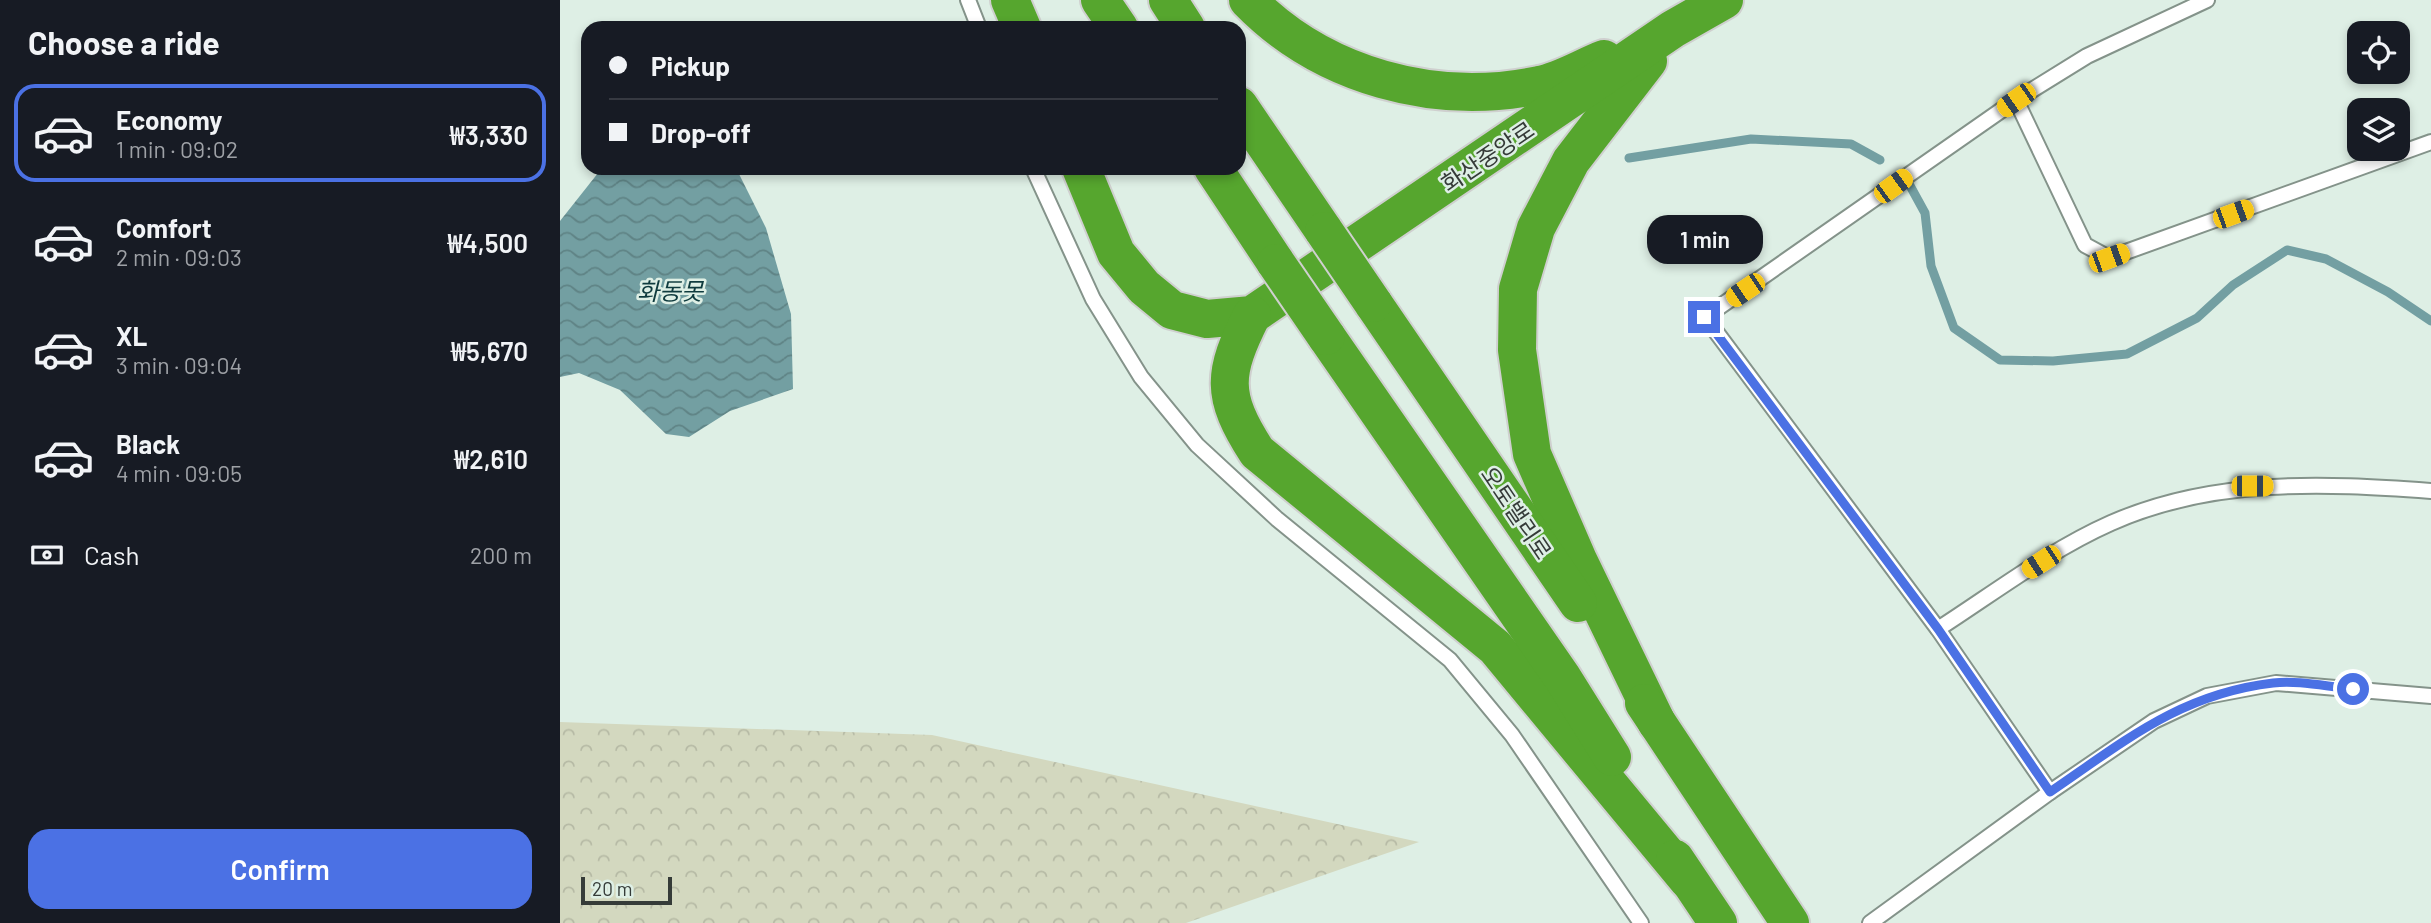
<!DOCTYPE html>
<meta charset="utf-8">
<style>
:root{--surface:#171b24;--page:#20242c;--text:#f1f3f6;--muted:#9ea1a6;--line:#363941;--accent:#4b71e4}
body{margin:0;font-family:Barlow,"Noto Sans KR",sans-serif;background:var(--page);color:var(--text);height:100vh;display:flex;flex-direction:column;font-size:26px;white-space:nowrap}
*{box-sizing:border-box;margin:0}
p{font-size:23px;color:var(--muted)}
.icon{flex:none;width:38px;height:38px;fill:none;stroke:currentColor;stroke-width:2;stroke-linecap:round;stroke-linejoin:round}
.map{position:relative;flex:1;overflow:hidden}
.panel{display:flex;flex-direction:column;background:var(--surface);width:560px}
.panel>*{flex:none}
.top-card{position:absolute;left:21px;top:21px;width:665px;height:154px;border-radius:21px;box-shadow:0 4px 10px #0003;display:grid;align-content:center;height:154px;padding:0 28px;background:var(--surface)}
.controls{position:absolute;left:1787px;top:21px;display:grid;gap:14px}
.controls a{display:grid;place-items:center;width:63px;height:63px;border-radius:14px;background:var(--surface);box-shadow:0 4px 10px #0003;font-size:35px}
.scale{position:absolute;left:21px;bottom:18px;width:91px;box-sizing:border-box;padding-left:7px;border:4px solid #353b38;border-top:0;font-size:19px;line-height:24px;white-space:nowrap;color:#353b38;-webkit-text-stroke:5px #deefe5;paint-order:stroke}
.end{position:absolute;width:32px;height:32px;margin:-16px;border:9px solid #4b71e4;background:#fff;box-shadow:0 0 0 4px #fff}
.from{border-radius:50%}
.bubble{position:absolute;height:49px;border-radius:21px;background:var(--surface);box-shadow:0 4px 10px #0003;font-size:23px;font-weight:600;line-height:49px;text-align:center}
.car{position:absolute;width:21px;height:42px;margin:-21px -10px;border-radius:9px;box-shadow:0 0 5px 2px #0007;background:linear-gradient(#f5c518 24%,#345 0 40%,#f5c518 0 76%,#345 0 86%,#f5c518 0)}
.top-card b{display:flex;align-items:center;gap:24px;height:66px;font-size:26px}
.top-card b+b{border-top:2px solid var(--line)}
.top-card i{width:18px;height:18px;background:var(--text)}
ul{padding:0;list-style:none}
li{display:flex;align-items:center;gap:21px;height:98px;margin:0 14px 10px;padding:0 14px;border:4px solid transparent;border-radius:21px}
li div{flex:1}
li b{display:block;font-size:26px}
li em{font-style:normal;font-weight:600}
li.on{border-color:var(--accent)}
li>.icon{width:63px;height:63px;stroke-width:1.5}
h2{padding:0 28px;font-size:32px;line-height:84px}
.pay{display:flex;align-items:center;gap:18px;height:77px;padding:0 28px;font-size:26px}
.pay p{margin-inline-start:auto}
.cta{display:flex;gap:14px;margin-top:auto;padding:14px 28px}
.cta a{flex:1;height:80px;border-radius:21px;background:var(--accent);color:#fff;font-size:28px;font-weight:600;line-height:80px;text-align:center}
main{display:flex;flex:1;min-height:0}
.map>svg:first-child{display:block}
</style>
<main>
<section class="panel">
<h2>Choose a ride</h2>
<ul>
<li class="on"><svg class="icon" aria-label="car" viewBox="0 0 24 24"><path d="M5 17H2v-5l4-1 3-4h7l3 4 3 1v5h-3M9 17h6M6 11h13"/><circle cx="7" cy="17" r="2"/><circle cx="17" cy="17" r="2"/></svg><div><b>Economy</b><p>1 min · 09:02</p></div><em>₩3,330</em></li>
<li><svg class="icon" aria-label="car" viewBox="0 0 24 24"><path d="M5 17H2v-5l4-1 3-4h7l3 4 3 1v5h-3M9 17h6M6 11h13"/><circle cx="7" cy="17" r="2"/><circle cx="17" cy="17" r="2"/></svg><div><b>Comfort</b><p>2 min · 09:03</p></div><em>₩4,500</em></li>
<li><svg class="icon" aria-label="car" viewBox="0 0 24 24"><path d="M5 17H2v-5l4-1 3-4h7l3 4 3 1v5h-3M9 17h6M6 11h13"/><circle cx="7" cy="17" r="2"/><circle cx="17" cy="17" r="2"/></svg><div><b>XL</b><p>3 min · 09:04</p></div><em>₩5,670</em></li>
<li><svg class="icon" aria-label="car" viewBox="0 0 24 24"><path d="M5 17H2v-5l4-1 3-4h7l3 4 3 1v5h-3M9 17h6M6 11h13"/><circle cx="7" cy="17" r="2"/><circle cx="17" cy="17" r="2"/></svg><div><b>Black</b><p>4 min · 09:05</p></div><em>₩2,610</em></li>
</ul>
<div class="pay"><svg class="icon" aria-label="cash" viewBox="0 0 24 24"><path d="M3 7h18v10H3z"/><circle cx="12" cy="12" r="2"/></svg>Cash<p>200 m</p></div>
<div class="cta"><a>Confirm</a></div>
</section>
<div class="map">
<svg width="1871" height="923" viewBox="0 0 1871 923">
<defs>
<pattern id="forest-crowns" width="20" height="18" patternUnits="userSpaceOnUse" patternTransform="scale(1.75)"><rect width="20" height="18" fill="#d3d8bf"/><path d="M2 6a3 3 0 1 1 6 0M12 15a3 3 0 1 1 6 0" fill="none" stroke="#b6baa5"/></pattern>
<pattern id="water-waves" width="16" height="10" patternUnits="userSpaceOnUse" patternTransform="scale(1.75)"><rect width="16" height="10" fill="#739fa2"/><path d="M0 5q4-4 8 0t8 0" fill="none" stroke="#5f8385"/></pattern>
</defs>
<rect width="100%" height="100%" fill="#deefe5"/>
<polygon fill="url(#forest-crowns)" points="0,722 372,735 859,842 626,923 0,923"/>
<polygon fill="url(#water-waves)" points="42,168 176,168 206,228 231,314 233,389 170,411 129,437 106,434 60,390 19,373 0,377 0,221"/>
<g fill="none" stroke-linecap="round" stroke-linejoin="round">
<g stroke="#739fa2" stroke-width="9">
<polyline points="1069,158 1191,139 1291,144 1320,160"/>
<polyline points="1348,182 1365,213 1371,266 1394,328 1440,360 1493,361 1567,354 1637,318 1673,285 1727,250 1766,259 1828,292 1871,321"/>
</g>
<defs>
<g id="lane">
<polyline points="408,0 419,28"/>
<polyline points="1456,100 1525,245 1549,258 1871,142"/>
<polyline points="473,168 533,299 581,377 637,445 717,519 890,660 952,735 1081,923"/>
<path d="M1378 629C1434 593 1490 550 1551 523 1652 478 1763 483 1871 491"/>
<polyline points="1490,792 1378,629 1145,317 1456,100 1527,56 1647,0"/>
<polyline points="1310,923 1490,792 1594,721 1647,696 1716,683 1871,696"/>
</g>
<g id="highway">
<polyline points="450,0 462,28"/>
<polyline points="540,0 559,28"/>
<polyline points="608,0 626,28"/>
<path d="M688 0C762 76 875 107 979 85 1001 81 1023 67 1044 59"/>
<polyline points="1088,61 1011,161 976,228 958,289 957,350 972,454 1018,560 1097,723"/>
<polyline points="679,106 764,231"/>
<polyline points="521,168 556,253 584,287 612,310 647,319 692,315 1113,29 1164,0"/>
<polyline points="653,168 716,263"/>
<polyline points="813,303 1018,603"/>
<path d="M692 315C663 373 660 395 697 452L935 647 1128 880"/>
<polyline points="766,336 1002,677 1052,757"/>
<polyline points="1084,703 1230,923"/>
<polyline points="1115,859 1158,923"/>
</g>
</defs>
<use href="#lane" stroke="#84938a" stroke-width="18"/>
<use href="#highway" stroke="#cfd0cf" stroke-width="42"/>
<use href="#lane" stroke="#fff" stroke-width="14"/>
<use href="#highway" stroke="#56a62e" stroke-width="38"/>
<defs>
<g id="highway-bridge">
<polyline points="764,231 813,303"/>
<polyline points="716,263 766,336"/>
</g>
</defs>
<use href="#highway-bridge" stroke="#cfd0cf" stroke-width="42" stroke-linecap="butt"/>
<use href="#highway-bridge" stroke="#56a62e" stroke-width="38"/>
</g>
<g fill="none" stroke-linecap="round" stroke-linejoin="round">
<path stroke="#4b71e4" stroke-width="9" d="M1144 317 1378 629 1490 792C1565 741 1620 694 1713 683 1739 680 1768 687 1793 689"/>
</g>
<g text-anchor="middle" stroke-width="5" stroke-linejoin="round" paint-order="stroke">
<g font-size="23" fill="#353b38" stroke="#deefe5">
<text transform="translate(928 157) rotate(-34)" y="8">화산중앙로</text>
<text transform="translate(956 513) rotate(56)" y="8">오토밸리로</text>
</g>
<g font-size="24" font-style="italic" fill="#0f3b3e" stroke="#deefe5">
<text x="110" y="300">화동못</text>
</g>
</g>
</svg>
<div class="controls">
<a><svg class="icon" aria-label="locate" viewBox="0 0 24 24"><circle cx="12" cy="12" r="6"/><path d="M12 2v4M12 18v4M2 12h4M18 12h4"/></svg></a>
<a><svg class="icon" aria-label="layers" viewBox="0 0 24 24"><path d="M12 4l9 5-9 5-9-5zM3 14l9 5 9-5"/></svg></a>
</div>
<div class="scale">20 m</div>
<i class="end from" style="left:1793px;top:689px"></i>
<i class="end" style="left:1144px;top:317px"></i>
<div class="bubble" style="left:1087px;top:215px;width:116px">1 min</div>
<i class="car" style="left:1456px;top:100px;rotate:235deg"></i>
<i class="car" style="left:1333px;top:186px;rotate:54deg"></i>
<i class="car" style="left:1673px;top:214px;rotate:70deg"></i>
<i class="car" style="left:1549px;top:258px;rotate:70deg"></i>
<i class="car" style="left:1185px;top:290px;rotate:236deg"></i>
<i class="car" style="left:1692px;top:486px;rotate:90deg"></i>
<i class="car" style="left:1481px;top:562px;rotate:237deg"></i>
<div class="top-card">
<b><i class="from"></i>Pickup</b>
<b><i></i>Drop-off</b>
</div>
</div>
</main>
